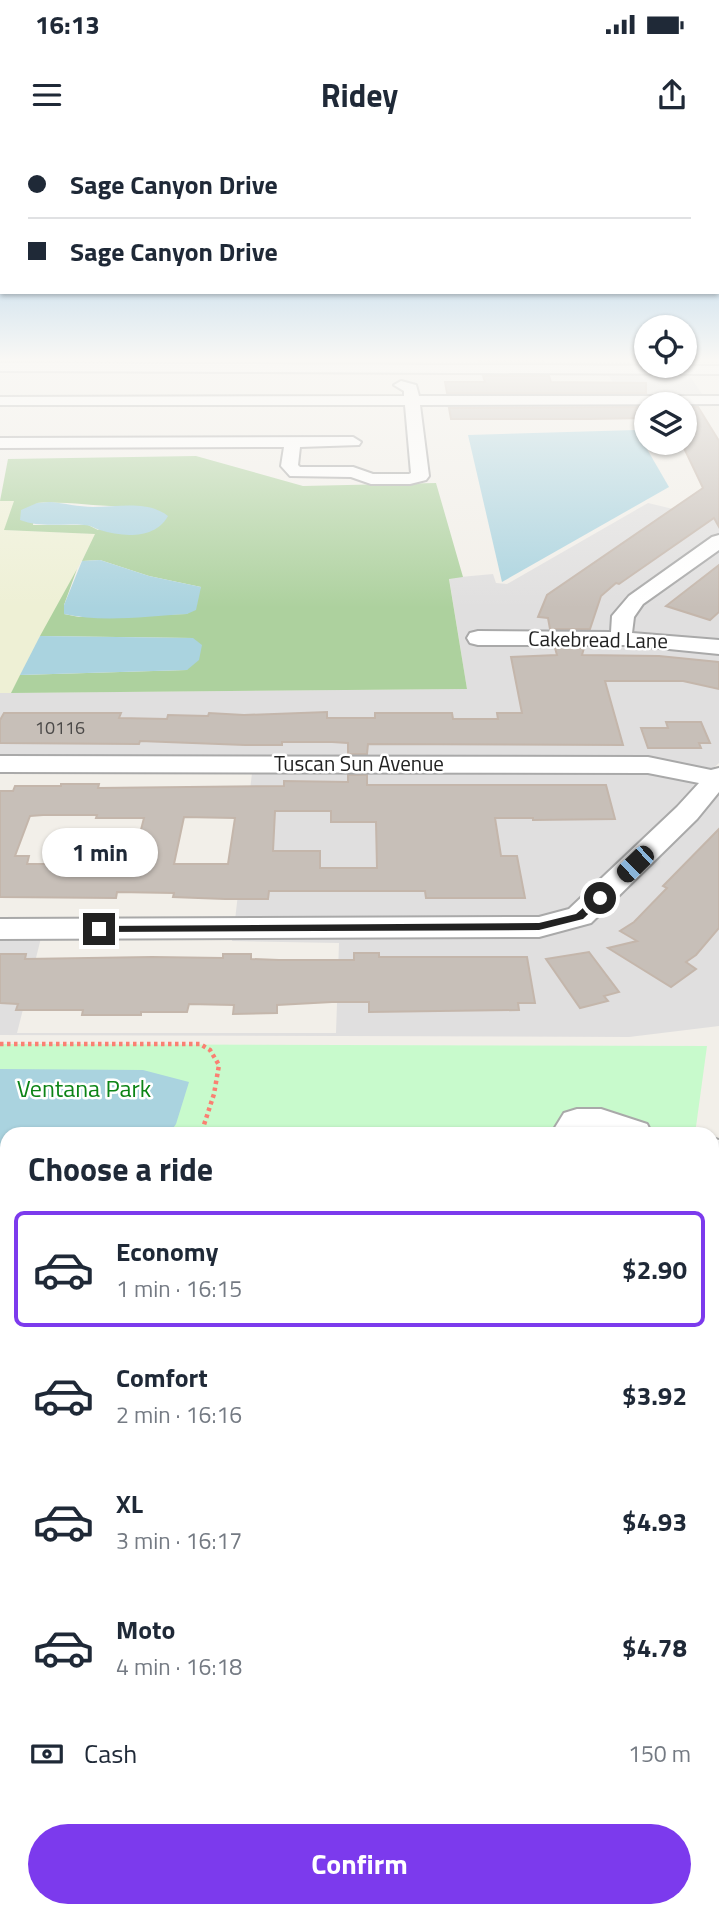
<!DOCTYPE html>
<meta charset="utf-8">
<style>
:root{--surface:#fff;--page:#f2f2f3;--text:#1f2937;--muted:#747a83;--line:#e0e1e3;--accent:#7c3aed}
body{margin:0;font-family:"Titillium Web",sans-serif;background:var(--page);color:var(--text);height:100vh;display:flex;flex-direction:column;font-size:26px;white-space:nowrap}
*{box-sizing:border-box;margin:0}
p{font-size:23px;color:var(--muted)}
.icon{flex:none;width:38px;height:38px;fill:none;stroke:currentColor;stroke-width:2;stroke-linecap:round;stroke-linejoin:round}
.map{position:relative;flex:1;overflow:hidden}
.drawer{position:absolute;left:0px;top:987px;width:719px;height:791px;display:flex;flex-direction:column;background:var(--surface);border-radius:21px 21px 0 0;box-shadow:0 2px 5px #0004}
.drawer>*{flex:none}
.hud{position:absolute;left:0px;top:0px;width:719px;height:154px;box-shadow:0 2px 5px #0004;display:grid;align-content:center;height:154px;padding:0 28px;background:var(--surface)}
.buttons{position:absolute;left:634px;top:175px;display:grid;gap:14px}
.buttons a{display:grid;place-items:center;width:63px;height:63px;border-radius:50%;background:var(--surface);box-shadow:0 2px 5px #0004;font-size:35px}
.end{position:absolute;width:32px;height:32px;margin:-16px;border:9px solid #222;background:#fff;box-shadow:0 0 0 4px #fff}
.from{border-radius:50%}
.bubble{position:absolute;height:49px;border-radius:24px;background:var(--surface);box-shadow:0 2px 5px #0004;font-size:23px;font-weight:700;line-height:49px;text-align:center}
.car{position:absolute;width:21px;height:42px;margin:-21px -10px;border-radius:9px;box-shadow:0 0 5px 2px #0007;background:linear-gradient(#222 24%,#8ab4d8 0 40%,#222 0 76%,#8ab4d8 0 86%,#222 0)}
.hud b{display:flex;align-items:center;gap:24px;height:66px;font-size:26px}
.hud b+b{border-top:2px solid var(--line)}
.hud i{width:18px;height:18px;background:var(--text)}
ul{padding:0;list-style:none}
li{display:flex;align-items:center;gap:21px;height:116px;margin:0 14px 10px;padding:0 14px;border:4px solid transparent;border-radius:10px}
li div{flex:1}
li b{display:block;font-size:26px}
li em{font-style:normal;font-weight:700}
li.active{border-color:var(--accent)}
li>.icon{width:63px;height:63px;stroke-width:1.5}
h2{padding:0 28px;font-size:32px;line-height:84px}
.pay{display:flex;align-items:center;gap:18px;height:77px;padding:0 28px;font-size:26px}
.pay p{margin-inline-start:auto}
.action{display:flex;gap:14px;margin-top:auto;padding:14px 28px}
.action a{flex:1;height:80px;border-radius:42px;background:var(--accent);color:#fff;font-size:28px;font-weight:700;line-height:80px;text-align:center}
.status{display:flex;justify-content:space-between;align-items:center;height:49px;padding:0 35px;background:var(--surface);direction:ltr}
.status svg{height:19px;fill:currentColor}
header{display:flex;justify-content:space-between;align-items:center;height:91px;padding:0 28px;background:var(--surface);font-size:32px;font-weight:700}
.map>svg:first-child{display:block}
</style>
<div class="status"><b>16:13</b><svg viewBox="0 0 49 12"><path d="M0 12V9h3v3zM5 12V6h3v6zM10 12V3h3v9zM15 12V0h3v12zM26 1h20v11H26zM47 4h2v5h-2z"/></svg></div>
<header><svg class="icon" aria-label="menu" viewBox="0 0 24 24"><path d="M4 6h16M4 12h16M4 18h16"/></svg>Ridey<svg class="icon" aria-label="share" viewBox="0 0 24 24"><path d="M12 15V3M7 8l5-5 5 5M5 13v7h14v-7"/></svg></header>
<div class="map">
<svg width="719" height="1778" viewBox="0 0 719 1778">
<rect width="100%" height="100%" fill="#f2efe9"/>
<g fill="#e0dfdf">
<polygon points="101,219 291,222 286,219 417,219 420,228 95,227"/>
<polygon points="607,232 687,232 704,257 621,258"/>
<polygon points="648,363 719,380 719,394 629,457 613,494 469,494 470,502 621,503 719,512 719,623 710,631 0,618 0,553 467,549 449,438 493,434 496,443 507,444"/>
<polygon points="719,408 719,503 630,495 632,478 644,462"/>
<polygon points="0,630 648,631 702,642 677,669 571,770 536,778 235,780 252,633"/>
<polygon points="719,651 719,886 629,897 0,895 0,798 41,798 17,893 336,893 339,803 232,801 233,797 541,795 569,790 586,784"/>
</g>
<polygon fill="#eef0d5" points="0,361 15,361 5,390 96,394 11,553 0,553"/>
<path fill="#add19e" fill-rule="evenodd" d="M196 316 303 346 436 343 463 437 449 439 467 549 11 553 20 535 187 530 193 498 40 496 77 429 64 465V474L79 477 187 474 201 447 149 436 100 420 82 421 95 394 4 390 14 361H0L8 319ZM37 363C67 361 96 367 126 366L98 390 88 385H33Z"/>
<polygon fill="#c8facc" points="0,904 707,906 695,994 7,994 7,1335 0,1335"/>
<g fill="#aad3df">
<polygon points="636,290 669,347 502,442 468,295"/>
<path d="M50 362C64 363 79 367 93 367 118 367 148 360 168 376 155 400 122 397 100 390 94 388 90 385 84 385 62 383 41 388 20 380L21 370 37 363Z"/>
<path d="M100 420 149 436 201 447 196 470 187 474C147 476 103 483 64 474V465L82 421Z"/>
<polygon points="40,496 193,498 202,505 199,520 187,530 20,535"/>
<polygon points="0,929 143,930 189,942 176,984 169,994 7,994 7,1241 0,1251"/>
</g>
<g fill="#c7bfb8" stroke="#c4b6ab" stroke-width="2" fill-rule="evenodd">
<polygon points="478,219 542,219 544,223 479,222"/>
<polygon points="483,236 549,236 551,242 646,243 646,253 447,253 445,242 485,242"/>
<polygon points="646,267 646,278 590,279 451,279 449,268"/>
<polygon points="684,267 698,267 719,301 719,387 714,378 619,444 616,443 601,456 590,489 550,489 548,478 538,477 547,455 703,348 684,308"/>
<polygon points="719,425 719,472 710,480 666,466"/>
<polygon points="555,508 584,508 582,515 659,516 719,522 719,549 683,541 605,541 623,605 368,604 367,614 348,614 348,603 332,602 282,602 282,605 245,605 140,601 139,604 0,603 0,580 4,573 121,573 119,578 167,579 168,575 208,576 209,573 244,575 327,572 327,578 375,578 375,573 452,573 453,579 498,579 497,573 522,573 511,517 557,515"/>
<polygon points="666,582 701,582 710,603 699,603 701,608 648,608 641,588 668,588"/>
<path d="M348 635H367V645H606L615 679 533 680V678H495L501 716H517L525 758H426L425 751H269L268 759H225L173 757 174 753 117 752 116 758 0 757V651H13L15 646H61V644H99L98 648 284 646V641L348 642ZM275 671H331V682H376L377 728H320V711H273ZM43 675H97L96 678H144L134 717 85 716 83 724H27L29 716H15L30 676ZM184 677 235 678 228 724H174Z"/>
<polygon points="719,689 719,788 696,815 686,822 696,829 671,847 608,808 637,801 620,791 634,782 667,748 663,746"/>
<polygon points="589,812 619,852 604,856 608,861 580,868 546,819"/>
<polygon points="354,813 379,813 379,817 527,817 535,863 518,863 519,870 369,872 369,862 332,862 277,865 277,873 233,874 234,865 189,864 187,872 141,872 141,875 82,875 83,870 16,870 18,864 0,863 0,814 26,814 25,819 152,817 223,818 223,814 251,814 251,819 279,820 354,820"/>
</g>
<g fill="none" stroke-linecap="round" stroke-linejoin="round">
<defs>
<g id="minor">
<polygon points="0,223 719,226 719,234 0,231"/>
<polygon points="401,241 416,245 419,256 719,256 719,264 420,265 429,336 426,340 410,344 371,344 351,337 290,336 281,326 284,307 0,308 0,298 353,297 361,302 359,305 300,307 298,325 300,327 353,327 373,334 409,334 411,333 405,265 0,265 0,257 404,256 404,251 394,245"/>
<polygon points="719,395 719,410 643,464 634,477 632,493 719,500 719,514 629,505 478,505 470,503 467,498 470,493 478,491 611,492 612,476 629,456 712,397"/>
<polygon points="0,616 648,617 711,630 719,628 719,652 697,679 591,783 539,797 0,799 0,779 539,777 569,769 677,667 699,643 648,633 0,632"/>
<polygon points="577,969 601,969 647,984 652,994 551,994 564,973"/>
<polygon points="712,998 719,1000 719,1028 712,1027"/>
<polygon points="719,1047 719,1118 712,1121 712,1050"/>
<polygon points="712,1414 719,1417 719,1471 712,1468"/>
<polygon points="0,1592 7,1593 7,1647 0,1646"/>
<polygon points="712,1671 719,1673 719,1778 706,1778 697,1771 712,1771"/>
<polygon points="309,1771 367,1771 368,1778 308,1778"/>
</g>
</defs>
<use href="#minor" stroke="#a9a9a9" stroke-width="4"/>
<polyline stroke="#fa8072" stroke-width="4.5" stroke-dasharray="3.5 3.5" stroke-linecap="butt" points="0,904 200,904 210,910 219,925 214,954 201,994"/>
<polyline stroke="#fa8072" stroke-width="5" stroke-dasharray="4.5 4.5" stroke-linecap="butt" points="0,1293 7,1288"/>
<use href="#minor" fill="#fff" fill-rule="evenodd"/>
</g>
<linearGradient id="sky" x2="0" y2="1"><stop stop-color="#8fc0e4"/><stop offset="0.47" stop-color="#f9f8f5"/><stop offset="1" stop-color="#f9f8f5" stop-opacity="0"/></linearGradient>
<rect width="719" height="468" fill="url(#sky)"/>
<polygon fill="#222" points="597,756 605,758 583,779 539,790 99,792 94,789 99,786 539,783 576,774"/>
<g text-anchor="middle" stroke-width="5" stroke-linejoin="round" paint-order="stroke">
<g font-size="18" fill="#4b4948">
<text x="60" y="594">10116</text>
</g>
<g font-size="21" fill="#222" stroke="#fff">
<text transform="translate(598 500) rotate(1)" y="7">Cakebread Lane</text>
<text x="359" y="631">Tuscan Sun Avenue</text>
</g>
<g font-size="24" fill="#0c8416" stroke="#fff">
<text x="84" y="957">Ventana Park</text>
</g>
</g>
</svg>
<div class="buttons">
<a><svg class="icon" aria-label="locate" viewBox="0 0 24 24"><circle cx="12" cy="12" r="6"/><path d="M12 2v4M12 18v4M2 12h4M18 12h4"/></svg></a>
<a><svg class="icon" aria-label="layers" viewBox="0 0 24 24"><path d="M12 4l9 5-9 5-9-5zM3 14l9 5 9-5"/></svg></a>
</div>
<i class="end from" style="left:600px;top:758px"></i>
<i class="end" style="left:99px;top:789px"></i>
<div class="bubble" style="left:42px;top:688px;width:116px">1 min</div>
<i class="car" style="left:635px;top:724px;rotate:226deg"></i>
<div class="hud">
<b><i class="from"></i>Sage Canyon Drive</b>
<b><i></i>Sage Canyon Drive</b>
</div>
<section class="drawer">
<h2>Choose a ride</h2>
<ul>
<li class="active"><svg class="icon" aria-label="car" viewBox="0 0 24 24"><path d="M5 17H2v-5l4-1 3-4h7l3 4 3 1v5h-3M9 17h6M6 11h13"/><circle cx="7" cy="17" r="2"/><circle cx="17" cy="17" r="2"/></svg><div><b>Economy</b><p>1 min · 16:15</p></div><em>$2.90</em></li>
<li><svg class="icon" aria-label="car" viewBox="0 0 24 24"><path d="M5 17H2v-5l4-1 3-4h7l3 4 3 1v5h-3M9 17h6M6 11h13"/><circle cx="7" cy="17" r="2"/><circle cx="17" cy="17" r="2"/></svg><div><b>Comfort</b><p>2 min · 16:16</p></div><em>$3.92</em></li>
<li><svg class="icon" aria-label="car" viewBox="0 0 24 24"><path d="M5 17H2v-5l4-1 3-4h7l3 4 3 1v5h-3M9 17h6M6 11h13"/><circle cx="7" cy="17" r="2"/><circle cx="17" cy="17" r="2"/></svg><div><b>XL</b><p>3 min · 16:17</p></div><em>$4.93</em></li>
<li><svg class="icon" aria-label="car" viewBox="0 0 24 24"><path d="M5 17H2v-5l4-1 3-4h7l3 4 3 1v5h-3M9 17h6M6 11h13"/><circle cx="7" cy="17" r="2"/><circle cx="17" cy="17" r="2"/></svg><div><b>Moto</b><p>4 min · 16:18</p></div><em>$4.78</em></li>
</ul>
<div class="pay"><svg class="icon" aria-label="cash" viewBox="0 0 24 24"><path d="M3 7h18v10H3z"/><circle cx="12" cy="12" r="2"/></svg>Cash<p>150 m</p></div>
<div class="action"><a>Confirm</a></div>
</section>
</div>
